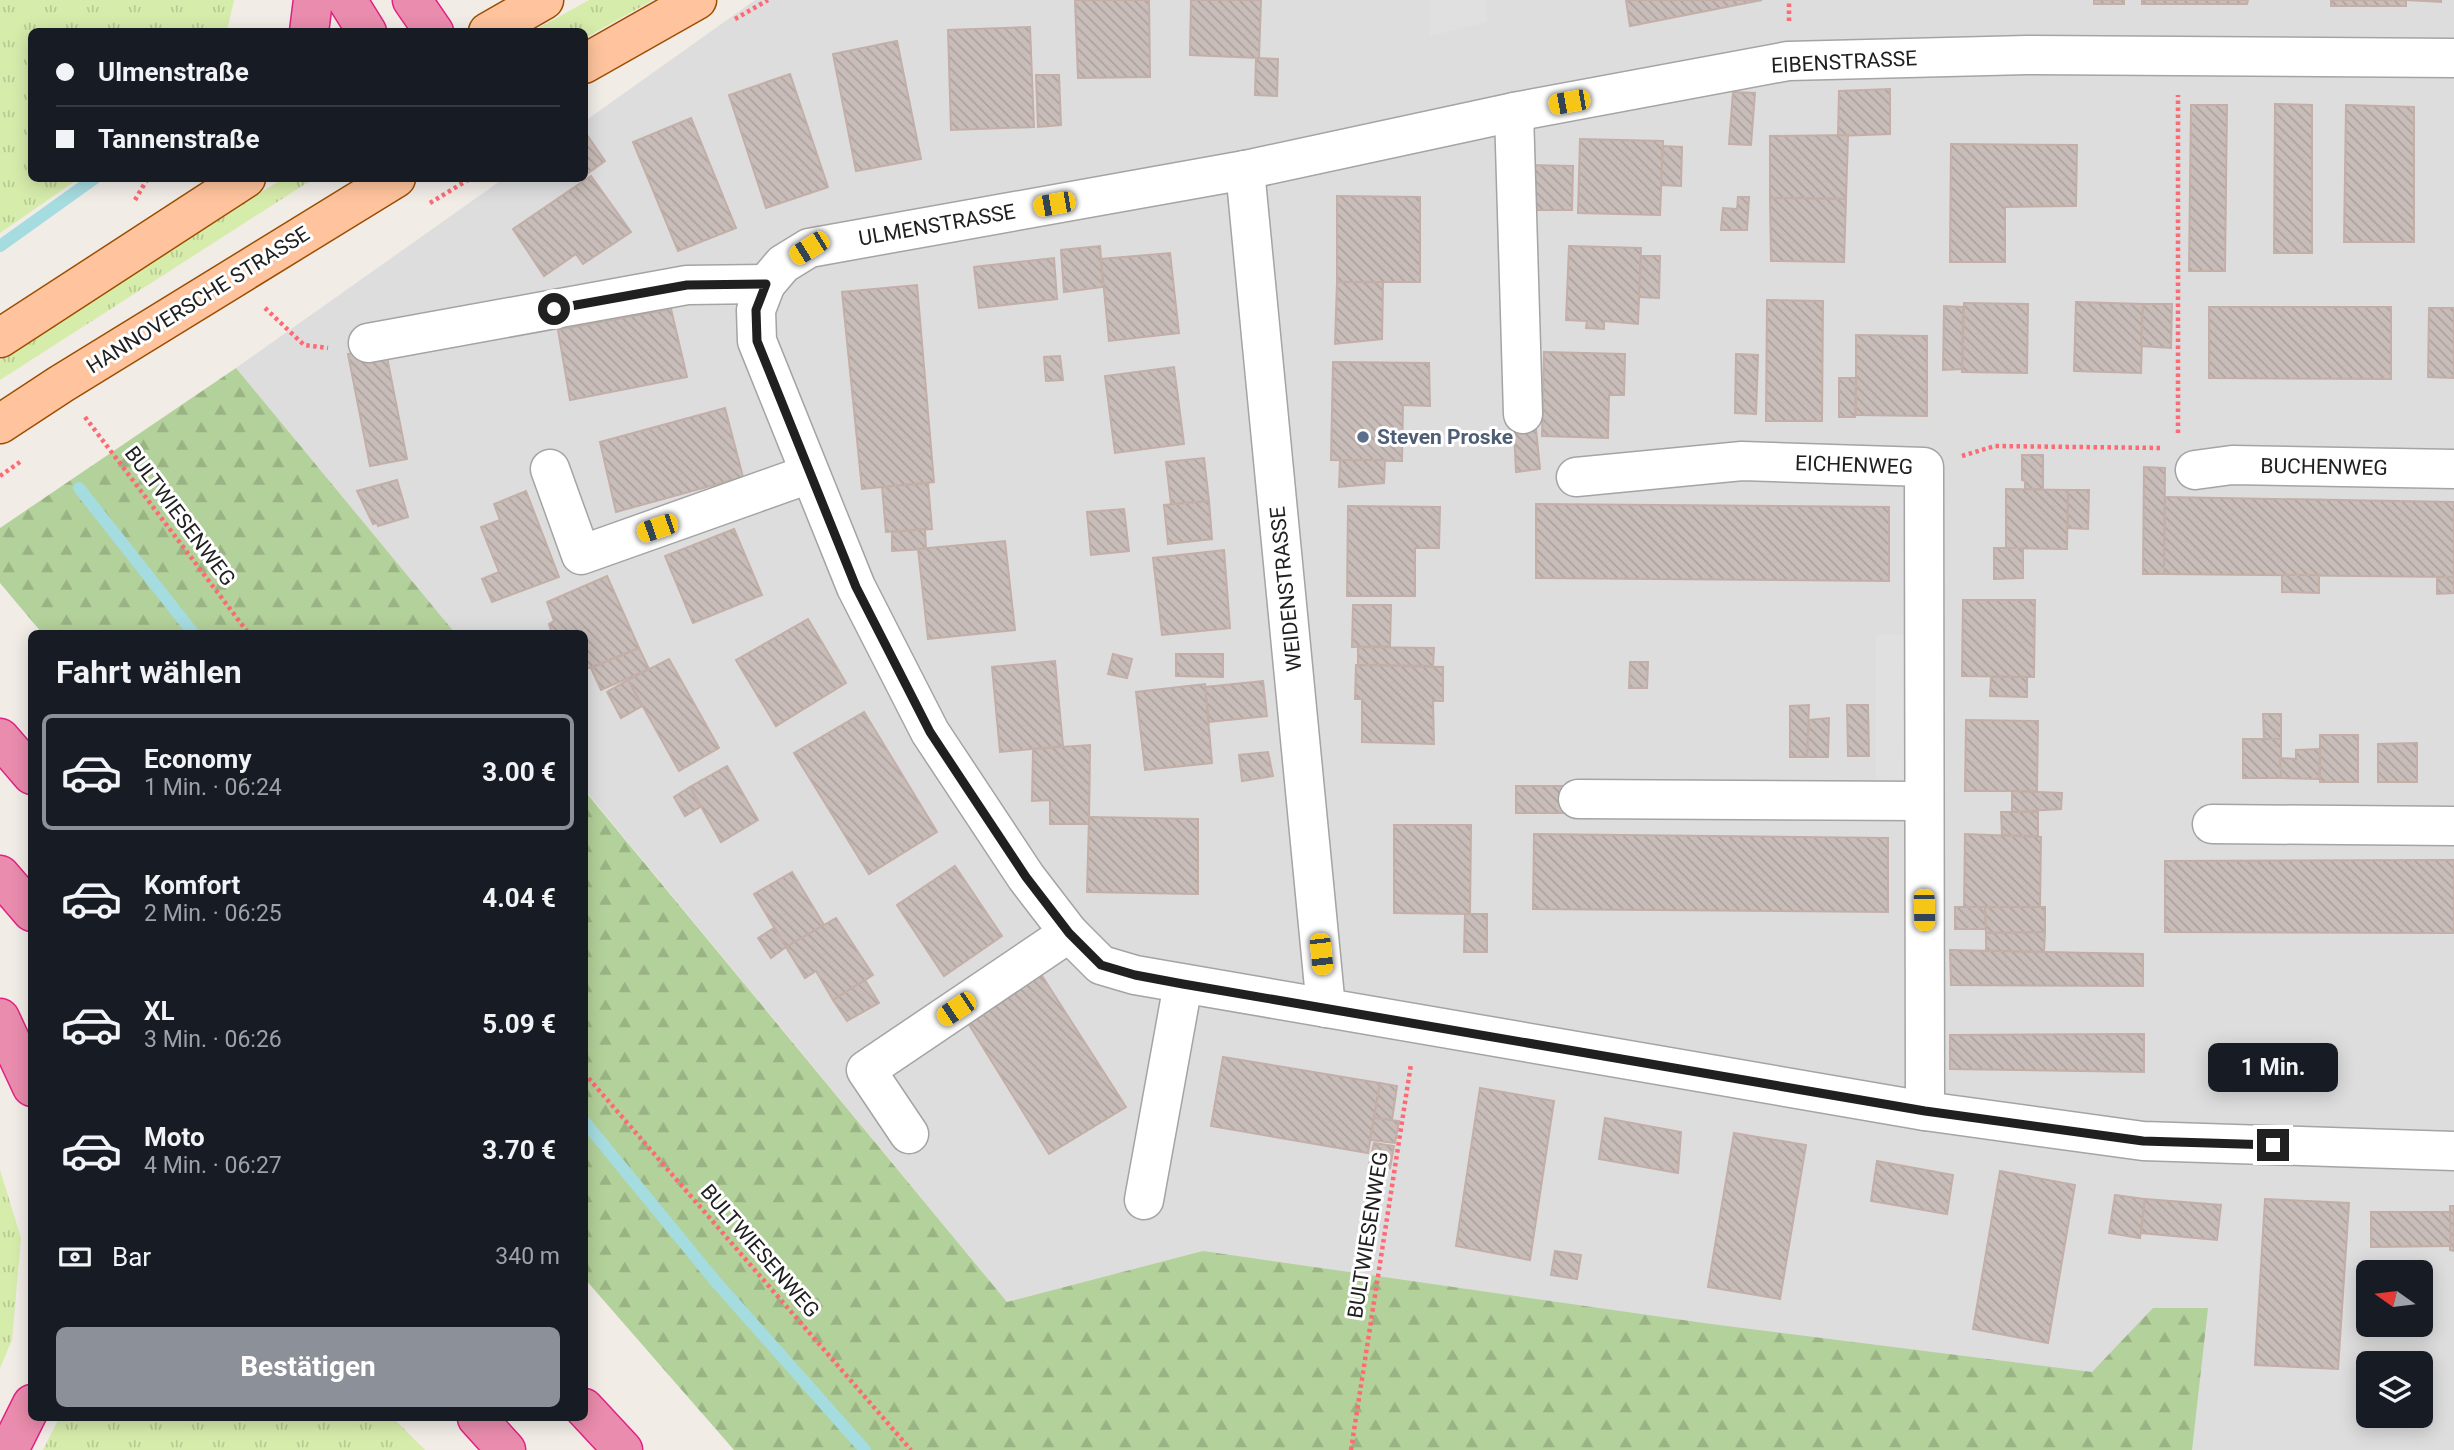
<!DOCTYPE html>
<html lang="de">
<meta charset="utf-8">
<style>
:root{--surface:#171b24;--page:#242831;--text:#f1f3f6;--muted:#9ea1a6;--line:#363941;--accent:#8c9099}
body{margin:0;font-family:Roboto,sans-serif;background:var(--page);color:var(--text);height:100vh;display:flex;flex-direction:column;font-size:26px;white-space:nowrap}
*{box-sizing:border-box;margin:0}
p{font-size:23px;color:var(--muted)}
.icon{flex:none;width:38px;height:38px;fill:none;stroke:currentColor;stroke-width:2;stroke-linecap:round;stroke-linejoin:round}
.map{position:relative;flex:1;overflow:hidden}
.drawer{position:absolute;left:28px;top:630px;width:560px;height:791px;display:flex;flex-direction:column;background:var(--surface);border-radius:10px;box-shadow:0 4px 18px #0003}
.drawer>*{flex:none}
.banner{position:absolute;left:28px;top:28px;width:560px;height:154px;border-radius:10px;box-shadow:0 4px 18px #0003;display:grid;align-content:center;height:154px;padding:0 28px;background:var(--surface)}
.needle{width:46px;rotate:284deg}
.fabs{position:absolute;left:2356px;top:1260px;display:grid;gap:14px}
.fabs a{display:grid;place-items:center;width:77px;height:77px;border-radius:10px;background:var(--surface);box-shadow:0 4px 18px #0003;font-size:35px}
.end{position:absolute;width:32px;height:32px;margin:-16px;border:9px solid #202020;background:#fff;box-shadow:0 0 0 4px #fff}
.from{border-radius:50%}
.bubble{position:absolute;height:49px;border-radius:10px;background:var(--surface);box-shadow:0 4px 18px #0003;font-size:23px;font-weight:700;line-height:49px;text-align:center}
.car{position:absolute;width:21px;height:42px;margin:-21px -10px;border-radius:9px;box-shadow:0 0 5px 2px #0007;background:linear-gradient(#f5c518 24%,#345 0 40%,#f5c518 0 76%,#345 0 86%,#f5c518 0)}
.banner b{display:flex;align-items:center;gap:24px;height:66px;font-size:26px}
.banner b+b{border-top:2px solid var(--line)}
.banner i{width:18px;height:18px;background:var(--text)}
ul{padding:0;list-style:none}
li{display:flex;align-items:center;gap:21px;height:116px;margin:0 14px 10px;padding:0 14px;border:4px solid transparent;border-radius:10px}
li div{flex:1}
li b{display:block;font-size:26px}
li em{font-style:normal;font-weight:700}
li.current{border-color:var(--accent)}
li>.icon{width:63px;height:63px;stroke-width:1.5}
h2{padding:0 28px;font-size:32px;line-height:84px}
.pay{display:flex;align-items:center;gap:18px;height:77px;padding:0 28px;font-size:26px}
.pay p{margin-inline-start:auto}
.button{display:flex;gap:14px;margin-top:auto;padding:14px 28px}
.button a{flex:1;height:80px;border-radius:10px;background:var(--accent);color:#fff;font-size:28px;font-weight:700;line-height:80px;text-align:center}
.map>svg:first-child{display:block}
</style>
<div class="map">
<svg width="2454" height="1450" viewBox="0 0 2454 1450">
<defs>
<pattern id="grass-tufts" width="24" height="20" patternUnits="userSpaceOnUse" patternTransform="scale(1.75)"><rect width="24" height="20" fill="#d6ecab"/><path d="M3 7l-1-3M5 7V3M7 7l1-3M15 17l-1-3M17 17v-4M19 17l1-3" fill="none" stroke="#b7ca93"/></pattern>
<pattern id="forest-firs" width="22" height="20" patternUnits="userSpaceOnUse" patternTransform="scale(1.75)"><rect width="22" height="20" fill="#b3d19a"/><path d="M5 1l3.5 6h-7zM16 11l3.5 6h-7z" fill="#9ab384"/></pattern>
<pattern id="building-back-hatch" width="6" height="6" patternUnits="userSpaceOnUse" patternTransform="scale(1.75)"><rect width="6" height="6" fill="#c9bdb9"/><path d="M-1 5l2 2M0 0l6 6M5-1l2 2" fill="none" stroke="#aca29f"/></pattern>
</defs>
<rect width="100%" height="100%" fill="#f1ece6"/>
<path fill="#dedddd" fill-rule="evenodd" d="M755 0H2454V1450H1087L1007 1302 585 790 584 634 455 633 236 368 503 179 584 178 585 121ZM2368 1272H2420V1325H2368ZM2368 1363H2420V1416H2368Z"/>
<g fill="url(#grass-tufts)">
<polygon points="0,0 234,0 227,31 32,32 32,178 78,179 0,233"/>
<polygon points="589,0 653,0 585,38 584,32 533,31"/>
<polygon points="282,179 313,179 0,380 0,360"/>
<polygon points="0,1170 21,1238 12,1340 0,1368"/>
<polygon points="59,1418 393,1418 425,1450 43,1450"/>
</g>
<g fill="url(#forest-firs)">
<polygon points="236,368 455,633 42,633 0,583 0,528"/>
<polygon points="584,790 1007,1302 1203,1251 1711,1324 2092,1372 2153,1308 2208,1308 2192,1450 734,1450 585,1279"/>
</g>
<g fill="#e0e0e0">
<polygon points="1429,0 1485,0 1487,22 1430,36"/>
<polygon points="1907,634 1908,787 1876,786 1876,635"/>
</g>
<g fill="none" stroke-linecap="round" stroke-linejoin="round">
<g stroke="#a5dce0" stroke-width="12">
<polyline points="0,246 95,178"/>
<polyline points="79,488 194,634"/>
<polyline points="584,1121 716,1282 865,1450"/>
</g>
</g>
<g fill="url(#building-back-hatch)" stroke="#c3afa8" stroke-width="2">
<polygon points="1075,0 1149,0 1150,77 1078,78"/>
<polygon points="1191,0 1261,0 1259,58 1190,55"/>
<polygon points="1626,0 1762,0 1630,26"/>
<rect x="2094" y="0" width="30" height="4"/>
<polygon points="2142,0 2248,0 2247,4 2142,4"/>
<rect x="2331" y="0" width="75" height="6"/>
<polygon points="2406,0 2441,0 2441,2"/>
<polygon points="1030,27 1034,127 951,130 948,30"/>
<polygon points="897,41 921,159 856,171 833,54"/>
<polygon points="1256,58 1278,59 1277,96 1255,95"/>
<polygon points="790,74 828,187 766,208 729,95"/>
<polygon points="1036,75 1059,75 1061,125 1038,127"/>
<polygon points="1890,89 1890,134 1838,136 1839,91"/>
<polygon points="1733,92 1755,93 1751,145 1729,144"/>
<polygon points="2275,104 2312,105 2312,253 2274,253"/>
<polygon points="2191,105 2227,105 2225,271 2189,271"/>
<polygon points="2346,105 2414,107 2414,242 2344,242"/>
<polygon points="691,118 736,228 678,251 633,142"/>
<polygon points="587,135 605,161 584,176 584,137"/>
<polygon points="1848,135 1846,199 1770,198 1770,136"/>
<polygon points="1580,139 1663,141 1660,215 1578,213"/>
<polygon points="1951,144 2077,145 2076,206 2005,207 2005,262 1950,262"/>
<polygon points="1663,146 1682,147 1681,186 1661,185"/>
<polygon points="1528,165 1573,166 1572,210 1531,210"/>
<polygon points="591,176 631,232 583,264 576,254 544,276 513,229"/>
<polygon points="1337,196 1420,197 1420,282 1337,282"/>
<polygon points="1738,197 1749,197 1747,230 1721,230 1723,208 1737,209"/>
<polygon points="1770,198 1846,199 1844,262 1771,261"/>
<polygon points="1100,246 1103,287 1064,292 1061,250"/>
<polygon points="1569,246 1641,248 1638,324 1604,321 1604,329 1586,328 1587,321 1566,320"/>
<polygon points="1170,253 1179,333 1109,341 1101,259"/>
<polygon points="1641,256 1660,256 1659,298 1639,297"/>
<polygon points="1054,258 1057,299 979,308 974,267"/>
<polygon points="1337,282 1383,282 1382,339 1335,344"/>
<polygon points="917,285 934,482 862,489 842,292"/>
<polygon points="1767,300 1823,301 1822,421 1766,421"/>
<polygon points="2076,302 2143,304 2141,373 2074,371"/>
<polygon points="1964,303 2028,304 2027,373 1962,372"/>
<polygon points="2143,304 2172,304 2171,348 2141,346"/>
<polygon points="1944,306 1963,307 1962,369 1943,370"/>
<polygon points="2209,307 2391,307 2391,379 2209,378"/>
<polygon points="2429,308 2454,308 2454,378 2428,377"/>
<polygon points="671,309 687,377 570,400 558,330"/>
<polygon points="1856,335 1927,336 1927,416 1856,415"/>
<polygon points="385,347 407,459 370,466 348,354"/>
<polygon points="1544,352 1625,354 1624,395 1609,395 1608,438 1542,436"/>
<polygon points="1736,354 1758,355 1756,414 1735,413"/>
<polygon points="1060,356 1063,380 1046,381 1044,357"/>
<polygon points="1333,362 1429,363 1430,406 1403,405 1402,461 1331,460"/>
<polygon points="1174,367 1184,444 1115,453 1105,376"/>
<polygon points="1839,378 1856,378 1855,417 1839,417"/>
<polygon points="725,408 743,477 616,512 600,442"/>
<polygon points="1536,429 1540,469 1516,472 1514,431"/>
<polygon points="2022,455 2043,455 2043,489 2025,489 2025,481 2022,480"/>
<polygon points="1204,458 1209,501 1171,504 1166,462"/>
<polygon points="1340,460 1385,460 1384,483 1339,487"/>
<polygon points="2144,467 2165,468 2164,574 2143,574"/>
<polygon points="397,480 408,517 378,526 377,523 373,524 357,491"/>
<polygon points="928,483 932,529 886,532 882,487"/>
<polygon points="2006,489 2068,490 2067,549 2006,548"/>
<polygon points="2068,490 2089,490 2088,529 2068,528"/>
<polygon points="526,491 559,577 492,602 482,579 499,572 481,527 500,520 494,504"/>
<polygon points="2165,497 2454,502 2454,577 2164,574"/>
<polygon points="1209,501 1212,539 1168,544 1164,505"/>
<polygon points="1536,504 1889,507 1889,581 1536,578"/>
<polygon points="1348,506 1440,507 1439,548 1415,548 1415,596 1347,596"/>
<polygon points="1124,509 1129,551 1091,555 1087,512"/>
<polygon points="734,529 762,595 693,623 665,556"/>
<polygon points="925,529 926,549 892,551 892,532"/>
<polygon points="1005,541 1015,630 928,639 918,549"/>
<polygon points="1994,548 2023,548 2023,578 1994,579"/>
<polygon points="1224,550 1230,628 1162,635 1153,558"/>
<polygon points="2282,575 2319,575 2319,593 2282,592"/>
<polygon points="607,576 639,648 584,670 584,634 552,634 549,624 554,621 547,602"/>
<polygon points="2437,577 2454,577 2454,593 2437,594"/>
<polygon points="1963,600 2035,600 2034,677 1962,676"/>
<polygon points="1353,605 1391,605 1390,646 1352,647"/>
<polygon points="808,619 846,683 776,726 736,660"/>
<polygon points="1358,647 1434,648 1433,666 1358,665"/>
<polygon points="639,648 649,669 601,690 591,668"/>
<polygon points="1113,654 1132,659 1127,678 1108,674"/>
<polygon points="1176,654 1223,654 1223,677 1176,676"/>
<polygon points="669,659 719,748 679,771 628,680"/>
<polygon points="1055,661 1063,746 1000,752 992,667"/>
<polygon points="1630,662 1648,662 1647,688 1629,688"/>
<polygon points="1356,665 1443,667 1443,701 1433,701 1434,744 1362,742 1362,699 1355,699"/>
<polygon points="1991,677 2027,677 2027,697 1990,696"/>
<polygon points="628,680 642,706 621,718 607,692"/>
<polygon points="1263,681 1267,716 1209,722 1205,687"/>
<polygon points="1205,684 1212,763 1145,770 1136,692"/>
<polygon points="1809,705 1807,757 1790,757 1790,706"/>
<polygon points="1847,705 1868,705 1869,756 1848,756"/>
<polygon points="864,712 937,832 869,874 794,753"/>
<polygon points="2263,714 2281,714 2281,739 2264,739"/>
<polygon points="1829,718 1828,757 1807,757 1809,720"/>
<polygon points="1966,720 2038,721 2037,791 1965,791"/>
<rect x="2320" y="735" width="38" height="47"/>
<rect x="2243" y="739" width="38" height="39"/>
<polygon points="2417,743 2417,782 2378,782 2378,744"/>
<polygon points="1090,745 1089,824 1050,824 1050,800 1032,801 1033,749"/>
<polygon points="2320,749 2319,779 2281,778 2280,758 2296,759 2296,750"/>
<polygon points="1268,752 1273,776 1242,781 1239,755"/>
<polygon points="727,766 758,820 721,842 690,787"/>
<rect x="1516" y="786" width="52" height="27"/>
<polygon points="690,787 700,807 685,816 674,797"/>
<polygon points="2012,791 2062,793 2061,809 2012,812"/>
<polygon points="2001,812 2038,812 2038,836 2002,835"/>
<polygon points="1089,817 1198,819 1198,894 1087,892"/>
<polygon points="1394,825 1471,825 1470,914 1394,913"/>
<polygon points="1534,834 1888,838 1888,912 1533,909"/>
<polygon points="1965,834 2041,837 2040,907 1964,907"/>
<polygon points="2448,860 2454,860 2454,933 2165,932 2165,861"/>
<polygon points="955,866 1002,936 944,976 897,905"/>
<polygon points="792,872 824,925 786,947 754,894"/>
<polygon points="1955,907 1985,907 1986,929 1955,929"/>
<polygon points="1985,907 2045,907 2045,932 1986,933"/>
<polygon points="1465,914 1487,914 1487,952 1464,952"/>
<polygon points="836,918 873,975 833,1000 816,971 805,978 786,947"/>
<polygon points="774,928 786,947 771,958 758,938"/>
<polygon points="2045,932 2044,952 1986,951 1986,933"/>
<polygon points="1950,950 2143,954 2143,986 1951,985"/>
<polygon points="1037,968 1126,1107 1049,1154 963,1015"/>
<polygon points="865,980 879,1003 847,1021 833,1000"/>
<polygon points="2144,1034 2144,1072 1950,1069 1950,1035"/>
<polygon points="1223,1057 1380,1083 1368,1153 1211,1126"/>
<polygon points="1380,1083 1397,1086 1392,1120 1374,1118"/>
<polygon points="1480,1088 1554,1101 1530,1260 1456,1246"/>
<polygon points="1374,1118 1399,1121 1395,1143 1370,1140"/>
<polygon points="1605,1118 1681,1132 1678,1173 1599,1159"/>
<polygon points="1734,1133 1806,1145 1780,1299 1708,1287"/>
<polygon points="1374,1143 1394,1146 1390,1168 1369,1165"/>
<polygon points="1877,1161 1953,1175 1947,1214 1871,1201"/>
<polygon points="2000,1171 2075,1185 2048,1343 1973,1329"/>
<polygon points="2115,1195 2145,1199 2140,1238 2109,1233"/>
<polygon points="2145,1199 2221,1205 2217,1240 2141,1233"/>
<polygon points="2265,1199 2349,1203 2338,1369 2255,1365"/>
<polygon points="2450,1206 2454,1206 2454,1251 2450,1250"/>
<polygon points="2371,1212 2450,1212 2451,1246 2371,1247"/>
<polygon points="1555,1251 1581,1255 1577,1279 1551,1275"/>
</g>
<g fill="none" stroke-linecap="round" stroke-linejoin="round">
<defs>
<g id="minor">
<polyline points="2454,58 2027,55 1788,61 1514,112 1245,170 809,248 783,264 766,284 756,310 757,341 856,587 930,732 1026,877 1069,933 1101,965 1135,975 1925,1111 2143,1141 2454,1151"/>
<polyline points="1514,112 1523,414"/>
<polyline points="1245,170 1326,1008"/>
<polyline points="368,343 687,285 766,284"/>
<polyline points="550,469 581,555 809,474"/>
<polyline points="2195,470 2232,465 2454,469"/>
<polyline points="1576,477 1742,461 1924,467 1925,1111"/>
<polyline points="1578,799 1923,801"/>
<polyline points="2212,824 2454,826"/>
<polyline points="909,1134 866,1070 1069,933"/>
<polyline points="1144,1200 1183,984"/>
</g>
<g id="major">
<polyline points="488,32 544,0"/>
<polyline points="584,64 697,0"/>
<polyline points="0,338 246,178"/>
<polyline points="0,424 61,384 396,178"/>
</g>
<g id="highway">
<polyline points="347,0 367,32"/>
<polyline points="412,0 434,32"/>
<polyline points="309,32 313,0"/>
<polyline points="0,738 32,775"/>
<polyline points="0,875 32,912"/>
<polyline points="0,1018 32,1087"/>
<polyline points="584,1408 623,1450"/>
<polyline points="477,1418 506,1450"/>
<polyline points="9,1450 32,1404"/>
</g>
</defs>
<use href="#minor" stroke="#a4a4a4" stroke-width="41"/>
<use href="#major" stroke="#9c4e00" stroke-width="41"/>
<use href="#highway" stroke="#e12183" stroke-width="41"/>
<g stroke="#fe6a73" stroke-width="4.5" stroke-dasharray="3.5 3.5" stroke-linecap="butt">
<polyline points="735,19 768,0"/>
<polyline points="1789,21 1789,0"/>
<polyline points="135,200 148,178"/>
<polyline points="430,203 471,178"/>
<polyline points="265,308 304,345 328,348"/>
<polyline points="85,417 249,634"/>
<polyline points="2178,433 2178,95"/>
<polyline points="1962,456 1995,446 2162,448"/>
<polyline points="0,476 20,462"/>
<polyline points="584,1073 911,1450"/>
<polyline points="1351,1450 1411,1064"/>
</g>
<use href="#minor" stroke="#fff" stroke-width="38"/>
<use href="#major" stroke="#ffc49d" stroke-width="38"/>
<use href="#highway" stroke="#ea8cad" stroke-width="38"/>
</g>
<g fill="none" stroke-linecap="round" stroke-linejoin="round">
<polyline stroke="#202020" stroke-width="9" points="554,309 687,285 766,284 756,310 757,341 856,587 930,732 971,794 1026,877 1069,933 1101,965 1135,975 1183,984 1925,1111 2143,1141 2273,1145"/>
</g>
<circle fill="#5c6f8a" stroke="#fff" stroke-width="2.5" cx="1363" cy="437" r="7"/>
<g text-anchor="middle" stroke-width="6" stroke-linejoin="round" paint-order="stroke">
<g font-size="21" fill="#202020" stroke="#fff">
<text transform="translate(1844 62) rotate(-3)" y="7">EIBENSTRASSE</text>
<text transform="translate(937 225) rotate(-10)" y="7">ULMENSTRASSE</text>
<text transform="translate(198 300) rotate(-32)" y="7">HANNOVERSCHE STRASSE</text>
<text transform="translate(1854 465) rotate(2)" y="7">EICHENWEG</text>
<text transform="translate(2324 467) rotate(1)" y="7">BUCHENWEG</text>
<text transform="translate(180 516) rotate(53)" y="7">BULTWIESENWEG</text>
<text transform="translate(1286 589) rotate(-96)" y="7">WEIDENSTRASSE</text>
<text transform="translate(1368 1235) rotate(-81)" y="7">BULTWIESENWEG</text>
<text transform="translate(760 1251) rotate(49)" y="7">BULTWIESENWEG</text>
</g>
<g font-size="21" font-weight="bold" fill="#4e5e75" stroke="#fff" text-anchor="start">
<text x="1377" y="444">Steven Proske</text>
</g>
</g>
</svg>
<div class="fabs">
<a><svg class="needle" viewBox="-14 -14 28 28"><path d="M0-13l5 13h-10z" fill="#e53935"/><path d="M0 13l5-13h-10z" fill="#9ea1a6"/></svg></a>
<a><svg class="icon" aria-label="layers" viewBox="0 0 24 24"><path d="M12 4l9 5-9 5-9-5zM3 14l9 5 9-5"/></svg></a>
</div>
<i class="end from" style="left:554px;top:309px"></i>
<i class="end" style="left:2273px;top:1145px"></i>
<div class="bubble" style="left:2208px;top:1043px;width:130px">1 Min.</div>
<i class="car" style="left:1569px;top:102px;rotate:260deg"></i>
<i class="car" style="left:1054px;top:204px;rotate:260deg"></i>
<i class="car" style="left:809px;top:248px;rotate:238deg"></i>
<i class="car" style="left:657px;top:528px;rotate:251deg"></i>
<i class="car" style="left:1924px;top:910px;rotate:179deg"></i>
<i class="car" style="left:1321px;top:954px;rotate:174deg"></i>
<i class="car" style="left:956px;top:1009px;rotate:236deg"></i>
<div class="banner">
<b><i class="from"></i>Ulmenstraße</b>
<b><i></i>Tannenstraße</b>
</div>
<section class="drawer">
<h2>Fahrt wählen</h2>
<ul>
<li class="current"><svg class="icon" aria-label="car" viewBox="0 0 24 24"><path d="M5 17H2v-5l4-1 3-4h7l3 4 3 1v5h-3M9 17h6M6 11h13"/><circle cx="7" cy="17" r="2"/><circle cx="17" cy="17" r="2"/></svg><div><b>Economy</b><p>1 Min. · 06:24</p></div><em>3.00 €</em></li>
<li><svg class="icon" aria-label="car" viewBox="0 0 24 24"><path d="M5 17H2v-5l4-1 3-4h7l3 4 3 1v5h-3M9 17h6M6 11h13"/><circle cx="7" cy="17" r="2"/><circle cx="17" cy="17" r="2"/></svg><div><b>Komfort</b><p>2 Min. · 06:25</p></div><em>4.04 €</em></li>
<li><svg class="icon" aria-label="car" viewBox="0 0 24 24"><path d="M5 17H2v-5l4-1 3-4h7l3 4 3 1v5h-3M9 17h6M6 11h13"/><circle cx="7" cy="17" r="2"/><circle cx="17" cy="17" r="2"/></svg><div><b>XL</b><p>3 Min. · 06:26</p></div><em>5.09 €</em></li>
<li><svg class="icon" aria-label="car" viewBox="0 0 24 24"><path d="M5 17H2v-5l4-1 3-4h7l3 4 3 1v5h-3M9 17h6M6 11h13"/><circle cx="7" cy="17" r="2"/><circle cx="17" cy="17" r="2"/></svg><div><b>Moto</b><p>4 Min. · 06:27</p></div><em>3.70 €</em></li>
</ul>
<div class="pay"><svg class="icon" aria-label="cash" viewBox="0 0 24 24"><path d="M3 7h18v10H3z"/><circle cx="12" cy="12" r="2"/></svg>Bar<p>340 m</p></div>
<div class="button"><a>Bestätigen</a></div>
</section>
</div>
